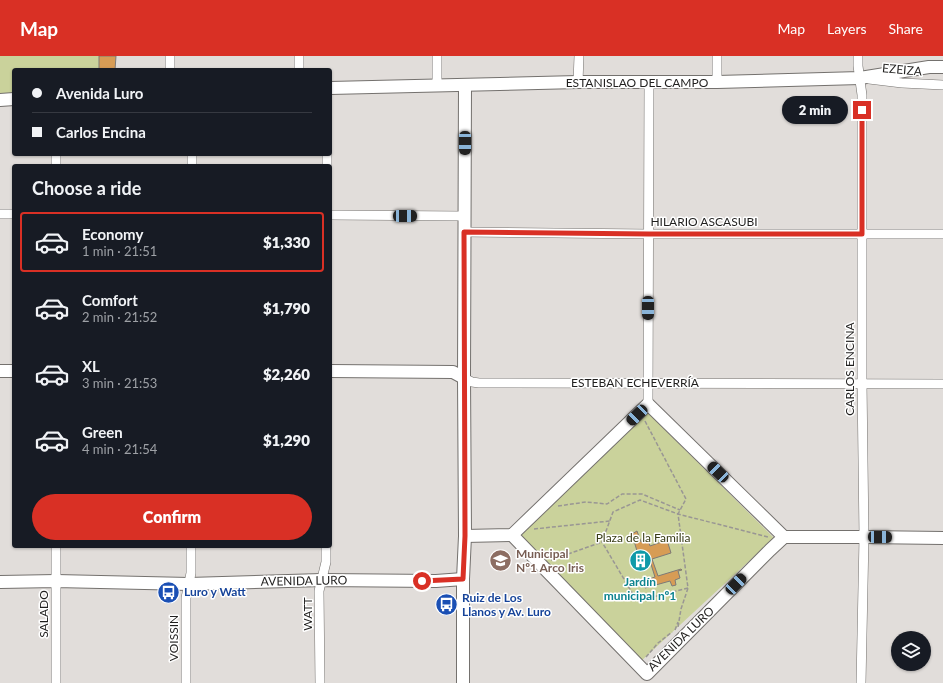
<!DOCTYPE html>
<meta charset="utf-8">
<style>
:root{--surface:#171b24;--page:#242831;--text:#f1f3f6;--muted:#9ea1a6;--line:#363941;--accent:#d93025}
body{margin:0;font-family:Lato,sans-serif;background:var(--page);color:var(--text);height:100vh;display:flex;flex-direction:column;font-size:15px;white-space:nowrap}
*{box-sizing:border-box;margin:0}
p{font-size:13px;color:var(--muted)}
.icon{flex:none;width:22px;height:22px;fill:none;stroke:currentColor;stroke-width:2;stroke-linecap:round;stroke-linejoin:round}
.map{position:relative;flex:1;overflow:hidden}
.drawer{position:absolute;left:12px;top:108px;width:320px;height:384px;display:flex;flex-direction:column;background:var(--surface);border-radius:4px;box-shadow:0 1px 3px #0004}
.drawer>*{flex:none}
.hud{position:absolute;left:12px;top:12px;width:320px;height:88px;border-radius:4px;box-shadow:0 1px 3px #0004;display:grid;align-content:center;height:88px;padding:0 20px;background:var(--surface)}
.buttons{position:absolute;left:891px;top:575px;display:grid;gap:8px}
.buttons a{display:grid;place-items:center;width:40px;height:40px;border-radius:50%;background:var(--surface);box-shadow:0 1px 3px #0004;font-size:20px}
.end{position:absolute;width:18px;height:18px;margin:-9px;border:5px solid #d93025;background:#fff;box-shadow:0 0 0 2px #fff}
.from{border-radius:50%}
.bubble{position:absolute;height:28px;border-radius:14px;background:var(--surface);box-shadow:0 1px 3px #0004;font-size:13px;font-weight:800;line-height:28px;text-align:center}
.car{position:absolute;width:12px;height:24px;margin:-12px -6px;border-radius:5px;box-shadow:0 0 3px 1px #0007;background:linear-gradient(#222 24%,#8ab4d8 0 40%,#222 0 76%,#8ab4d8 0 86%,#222 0)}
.hud b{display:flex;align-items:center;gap:14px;height:38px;font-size:15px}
.hud b+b{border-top:1px solid var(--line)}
.hud i{width:10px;height:10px;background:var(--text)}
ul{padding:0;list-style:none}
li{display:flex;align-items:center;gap:12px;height:60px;margin:0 8px 6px;padding:0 12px;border:2px solid transparent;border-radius:4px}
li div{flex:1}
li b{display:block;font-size:15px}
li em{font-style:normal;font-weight:800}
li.active{border-color:var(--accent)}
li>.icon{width:36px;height:36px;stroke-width:1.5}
h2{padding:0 20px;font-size:18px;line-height:48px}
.primary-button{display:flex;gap:8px;margin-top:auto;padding:8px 20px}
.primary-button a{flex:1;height:46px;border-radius:24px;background:var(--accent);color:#fff;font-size:16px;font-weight:800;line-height:46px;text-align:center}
header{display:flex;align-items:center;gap:24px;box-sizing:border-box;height:56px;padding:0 20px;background:var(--accent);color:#fff}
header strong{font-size:19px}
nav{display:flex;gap:22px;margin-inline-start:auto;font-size:14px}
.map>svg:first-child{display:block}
</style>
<header>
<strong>Map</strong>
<nav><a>Map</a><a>Layers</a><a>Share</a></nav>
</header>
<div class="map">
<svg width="943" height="627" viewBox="0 0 943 627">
<rect width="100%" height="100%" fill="#e1ddda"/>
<g fill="#cad29b">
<polygon points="0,0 101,0 100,14 14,14 14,44 0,44"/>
<polygon points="645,354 774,482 640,606 518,480"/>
</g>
<g fill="#d79c55" stroke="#7d7a77">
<polygon points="99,0 116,0 115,14 99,14"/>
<polygon points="637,475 641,486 648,484 650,490 667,484 671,497 652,503 658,520 681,513 682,514 678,515 680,522 675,524 676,529 672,530 670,525 645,532 643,525 655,521 649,502 644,504 645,506 637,508 636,503 639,502 632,478"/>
</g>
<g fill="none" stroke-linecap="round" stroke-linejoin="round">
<defs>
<g id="street">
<polyline points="299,0 299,14"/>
<polyline points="858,0 858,10 862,39 862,327 864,481 861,627"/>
<polyline points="170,14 170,0"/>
<polyline points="869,23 902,27 943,29"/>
<polyline points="578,26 579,0"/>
<polyline points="717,26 717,0"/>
<polyline points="437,29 437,0"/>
<polyline points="192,98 192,110"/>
<polyline points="56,110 56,98"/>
<polyline points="327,110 327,98"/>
<polyline points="0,158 14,158"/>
<polyline points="330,159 464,160"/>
<polyline points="464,176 649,178 943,178"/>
<polyline points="464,322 472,326 479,327 943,328"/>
<polyline points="648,348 649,26"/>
<polyline points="56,627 56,490"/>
<polyline points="186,627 186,542 191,517 191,490"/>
<polyline points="320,627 319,535 326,506 326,490"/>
</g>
<g id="secondary">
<polyline points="330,32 578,26 717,26 860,22 929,11 943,11"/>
<polyline points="0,44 14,43"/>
<polyline points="0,315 14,315"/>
<polyline points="330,315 453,316 464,322"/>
<polyline points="512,479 647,618 770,494 784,481 864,481 943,482"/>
<polyline points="465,480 512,479 648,348 784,481"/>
<polyline points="0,526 56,525 189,528 322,524 436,525 463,523"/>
<polyline points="463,627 463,523 465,480 464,322 465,29"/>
</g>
</defs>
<use href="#street" stroke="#74716e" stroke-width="10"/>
<use href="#secondary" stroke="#74716e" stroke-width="14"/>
<g stroke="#999694" stroke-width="1.5" stroke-dasharray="4 2" stroke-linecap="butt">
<polyline points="645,365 686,443 678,458 688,532 681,553 678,571"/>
<polyline points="558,450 586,446 607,448 622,438 642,438 680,454"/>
<polyline points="534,473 610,465"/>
<polyline points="551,504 602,486"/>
<polyline points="688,532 637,545 602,486 613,456 640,444 678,458 768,481"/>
<polyline points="675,574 678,566"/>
<polyline points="646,601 658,587 672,576"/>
</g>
<use href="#street" stroke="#fff" stroke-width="9"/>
<use href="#secondary" stroke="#fff" stroke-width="12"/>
</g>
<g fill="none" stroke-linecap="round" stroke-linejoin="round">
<polyline stroke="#d93025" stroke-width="5" points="422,525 463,523 465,480 464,176 649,178 862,178 862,54"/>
</g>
<defs>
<symbol id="school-disc" viewBox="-11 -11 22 22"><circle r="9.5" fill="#8d6e63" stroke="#fff"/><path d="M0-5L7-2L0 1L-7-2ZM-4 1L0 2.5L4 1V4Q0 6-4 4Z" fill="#fff"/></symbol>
<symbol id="building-disc" viewBox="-11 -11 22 22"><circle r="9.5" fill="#0f9aa8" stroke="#fff"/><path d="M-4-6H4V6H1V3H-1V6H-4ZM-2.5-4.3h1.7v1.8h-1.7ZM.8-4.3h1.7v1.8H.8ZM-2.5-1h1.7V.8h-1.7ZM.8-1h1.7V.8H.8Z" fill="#fff"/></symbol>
<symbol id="bus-disc" viewBox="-11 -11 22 22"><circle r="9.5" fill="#1a4fb4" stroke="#fff"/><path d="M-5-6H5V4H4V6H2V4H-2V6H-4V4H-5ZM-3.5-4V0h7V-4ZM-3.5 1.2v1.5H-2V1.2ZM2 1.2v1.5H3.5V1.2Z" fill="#fff"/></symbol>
</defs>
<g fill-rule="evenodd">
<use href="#school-disc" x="488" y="492" width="25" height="25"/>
<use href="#building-disc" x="628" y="492" width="25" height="25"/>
<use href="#bus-disc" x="156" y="524" width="25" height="25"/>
<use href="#bus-disc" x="434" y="536" width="25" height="25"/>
</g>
<g text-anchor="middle" stroke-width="3" stroke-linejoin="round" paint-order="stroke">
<g font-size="12" fill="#201f1e" stroke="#fff">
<text transform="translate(902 14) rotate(5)" y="4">EZEIZA</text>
<text x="637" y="31">ESTANISLAO DEL CAMPO</text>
<text x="704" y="170">HILARIO ASCASUBI</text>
<text transform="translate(850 313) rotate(-90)" y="4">CARLOS ENCINA</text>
<text x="635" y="331">ESTEBAN ECHEVERRÍA</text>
<text transform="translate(304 525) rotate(-1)" y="4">AVENIDA LURO</text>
<text transform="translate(44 558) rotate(-90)" y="4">SALADO</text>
<text transform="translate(308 558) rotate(-90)" y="4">WATT</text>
<text transform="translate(174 582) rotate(-90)" y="4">VOISSIN</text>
<text transform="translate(681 583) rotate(-44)" y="4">AVENIDA LURO</text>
</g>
<g font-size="12" fill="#383c16" stroke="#fff">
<text x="643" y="486">Plaza de la Familia</text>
</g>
<g font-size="12" font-weight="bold" fill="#785e54" stroke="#fff" text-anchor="start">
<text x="516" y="502">Municipal<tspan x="516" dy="14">Nº1 Arco Iris</tspan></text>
</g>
<g font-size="12" font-weight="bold" fill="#0d838f" stroke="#fff">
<text x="640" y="530">Jardín<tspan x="640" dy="14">municipal nº1</tspan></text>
</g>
<g font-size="12" font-weight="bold" fill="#164399" stroke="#fff" text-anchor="start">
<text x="184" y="540">Luro y Watt</text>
<text x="462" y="546">Ruiz de Los<tspan x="462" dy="14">Llanos y Av. Luro</tspan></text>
</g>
</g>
</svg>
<div class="buttons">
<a><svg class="icon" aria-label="layers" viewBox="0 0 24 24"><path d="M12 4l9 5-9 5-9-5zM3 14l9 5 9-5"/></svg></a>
</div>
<i class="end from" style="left:422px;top:525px"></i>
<i class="end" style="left:862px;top:54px"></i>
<div class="bubble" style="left:782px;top:40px;width:66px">2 min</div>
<i class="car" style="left:465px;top:87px;rotate:180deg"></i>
<i class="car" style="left:405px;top:160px;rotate:90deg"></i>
<i class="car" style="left:648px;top:252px;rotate:180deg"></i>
<i class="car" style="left:637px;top:359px;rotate:226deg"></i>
<i class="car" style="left:718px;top:416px;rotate:314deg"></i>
<i class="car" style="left:880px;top:481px;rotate:91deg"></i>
<i class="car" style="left:736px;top:528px;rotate:44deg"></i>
<div class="hud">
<b><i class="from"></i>Avenida Luro</b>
<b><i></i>Carlos Encina</b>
</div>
<section class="drawer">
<h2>Choose a ride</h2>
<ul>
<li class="active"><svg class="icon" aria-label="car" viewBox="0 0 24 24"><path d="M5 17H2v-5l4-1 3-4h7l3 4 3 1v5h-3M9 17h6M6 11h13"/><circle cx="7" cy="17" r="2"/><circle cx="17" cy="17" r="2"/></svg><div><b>Economy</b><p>1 min · 21:51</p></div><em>$1,330</em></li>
<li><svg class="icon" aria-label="car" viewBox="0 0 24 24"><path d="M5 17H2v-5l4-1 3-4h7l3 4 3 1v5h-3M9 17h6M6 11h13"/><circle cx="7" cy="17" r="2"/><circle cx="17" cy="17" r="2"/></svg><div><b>Comfort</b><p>2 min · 21:52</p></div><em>$1,790</em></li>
<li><svg class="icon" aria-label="car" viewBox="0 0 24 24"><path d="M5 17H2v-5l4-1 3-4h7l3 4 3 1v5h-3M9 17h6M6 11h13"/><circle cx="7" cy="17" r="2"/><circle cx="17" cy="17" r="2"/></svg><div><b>XL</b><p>3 min · 21:53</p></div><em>$2,260</em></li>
<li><svg class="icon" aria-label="car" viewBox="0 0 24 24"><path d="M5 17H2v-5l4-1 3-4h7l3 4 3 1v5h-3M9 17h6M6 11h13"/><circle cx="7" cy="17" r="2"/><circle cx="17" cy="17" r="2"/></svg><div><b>Green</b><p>4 min · 21:54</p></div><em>$1,290</em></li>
</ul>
<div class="primary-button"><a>Confirm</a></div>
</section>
</div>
